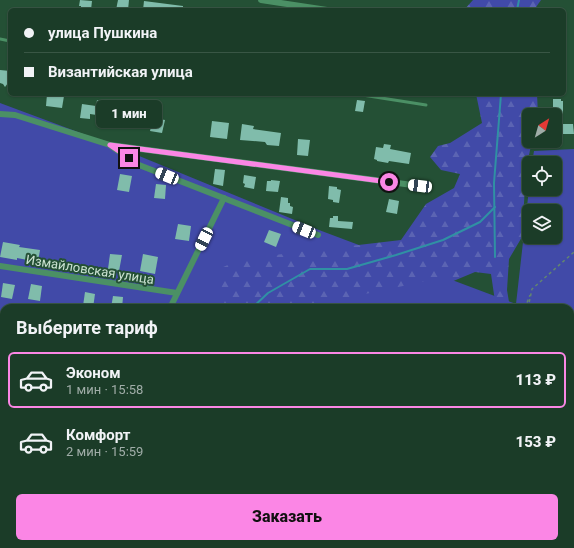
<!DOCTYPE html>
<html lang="ru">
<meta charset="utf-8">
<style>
:root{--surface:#1b3c28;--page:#284734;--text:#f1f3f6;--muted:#a0ada8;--line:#395645;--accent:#fb86e5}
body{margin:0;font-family:Roboto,sans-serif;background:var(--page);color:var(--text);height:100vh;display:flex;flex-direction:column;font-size:15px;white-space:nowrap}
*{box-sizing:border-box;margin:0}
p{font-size:13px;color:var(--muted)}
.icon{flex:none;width:22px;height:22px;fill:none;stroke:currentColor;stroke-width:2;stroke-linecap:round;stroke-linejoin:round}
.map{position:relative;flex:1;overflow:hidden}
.side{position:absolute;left:0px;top:304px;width:574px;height:244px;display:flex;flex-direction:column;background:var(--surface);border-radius:12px 12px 0 0;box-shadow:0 1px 3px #0004,0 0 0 1px var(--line)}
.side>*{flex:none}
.guide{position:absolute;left:8px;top:8px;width:558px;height:88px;border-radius:6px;box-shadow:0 1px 3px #0004,0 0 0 1px var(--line);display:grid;align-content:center;height:88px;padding:0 16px;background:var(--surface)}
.needle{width:26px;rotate:37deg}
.controls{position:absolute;left:522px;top:108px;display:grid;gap:8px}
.controls a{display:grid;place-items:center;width:40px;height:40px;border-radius:6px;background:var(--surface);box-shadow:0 1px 3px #0004,0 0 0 1px var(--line);font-size:20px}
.end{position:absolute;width:18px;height:18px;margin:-9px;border:5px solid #fb86e5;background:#111;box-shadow:0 0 0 2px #111}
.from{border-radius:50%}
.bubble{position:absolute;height:28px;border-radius:6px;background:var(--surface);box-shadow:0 1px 3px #0004,0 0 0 1px var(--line);font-size:13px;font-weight:800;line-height:28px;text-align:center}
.car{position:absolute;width:12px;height:24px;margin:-12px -6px;border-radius:5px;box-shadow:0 0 3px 1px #0007;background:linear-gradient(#fff 24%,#345 0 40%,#fff 0 76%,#345 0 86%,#fff 0)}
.guide b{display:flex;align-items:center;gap:14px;height:38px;font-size:15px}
.guide b+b{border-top:1px solid var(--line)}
.guide i{width:10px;height:10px;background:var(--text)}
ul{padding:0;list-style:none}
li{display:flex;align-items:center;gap:12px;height:56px;margin:0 8px 6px;padding:0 8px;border:2px solid transparent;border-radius:6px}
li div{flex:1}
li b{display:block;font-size:15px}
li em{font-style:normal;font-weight:800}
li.active{border-color:var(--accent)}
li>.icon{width:36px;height:36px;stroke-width:1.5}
h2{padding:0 16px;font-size:18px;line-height:48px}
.button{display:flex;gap:8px;margin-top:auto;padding:8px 16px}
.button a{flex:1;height:46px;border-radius:6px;background:var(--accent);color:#111;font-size:16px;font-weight:800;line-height:46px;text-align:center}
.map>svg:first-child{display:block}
</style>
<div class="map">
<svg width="574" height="548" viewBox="0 0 574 548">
<defs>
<pattern id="forest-firs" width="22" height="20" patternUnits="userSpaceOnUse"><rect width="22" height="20" fill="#414aa8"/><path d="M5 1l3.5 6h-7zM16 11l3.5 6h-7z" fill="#5b64b3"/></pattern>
</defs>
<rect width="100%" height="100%" fill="#245035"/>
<path fill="#414aa8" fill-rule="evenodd" d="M0 103 110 144 319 230 516 304 529 189H555V163H532L534 151 574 149V548H0ZM529 211H555V237H529ZM4 308H570V544H4Z"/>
<g fill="url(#forest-firs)">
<polygon points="473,0 541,0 534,10 464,10"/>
<polygon points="476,94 537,94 538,115 529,115 529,141 532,141 526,169 522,237 509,259 507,290 510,308 496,308 491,274 475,272 451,282 436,279 313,305 309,308 225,308 220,278 221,268 239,260 290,253 401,240 426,204 454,188 460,174 441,170 430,157 438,146 450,143 482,123"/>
</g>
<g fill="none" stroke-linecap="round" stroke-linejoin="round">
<g stroke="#3090a4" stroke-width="2">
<polyline points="517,10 519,0"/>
<polyline points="495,257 494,183 501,94"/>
<polyline points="252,308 268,293 310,269 347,269 396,255 443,240 480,222 495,207"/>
</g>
</g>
<g fill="#80bcab">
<polygon points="80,0 92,1 91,10 81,10 81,6 79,6"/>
<polygon points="118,0 129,0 128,10 116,10"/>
<polygon points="144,1 183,6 183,10 143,10"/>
<polygon points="0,70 10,71 8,83 5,87 3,84 0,83"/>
<polygon points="47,94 64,96 62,108 46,106"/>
<polygon points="553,99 561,99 561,101 563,101 563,117 555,118 555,115 553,115"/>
<polygon points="97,100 112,102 110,117 90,114 90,119 80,118 82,104 96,106"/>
<polygon points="357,100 365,101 363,112 355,111"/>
<polygon points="128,109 141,111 138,128 125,126"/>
<polygon points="153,118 165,120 162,133 150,131"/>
<polygon points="212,121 229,123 227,139 210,137"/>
<polygon points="242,124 254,126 253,129 281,133 279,146 267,145 265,142 240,140"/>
<polygon points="560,124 573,124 574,134 561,134"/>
<polygon points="298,139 310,140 308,156 297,155"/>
<polygon points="384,144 391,145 390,149 411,153 409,164 389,161 388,163 377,161 377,160 374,159 376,147 383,148"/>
<polygon points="215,169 225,170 223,186 213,184"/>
<polygon points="120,174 132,176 129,192 117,190"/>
<polygon points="244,175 256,177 254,189 244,187 245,184 243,183"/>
<polygon points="271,180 280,181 278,192 266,191 267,181 271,181"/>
<polygon points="156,184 166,185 165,199 154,198"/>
<polygon points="329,186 337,187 337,189 341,190 339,203 333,202 333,200 328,199"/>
<polygon points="281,197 288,198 288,203 290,203 290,206 293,207 292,214 279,212"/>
<polygon points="389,199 399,201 397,214 386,212"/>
<polygon points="333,216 338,216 338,221 353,222 352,229 329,227 330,218 333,218"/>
<polygon points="178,224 191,226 189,241 175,239"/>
<polygon points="269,230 281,234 276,247 264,242"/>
<polygon points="3,242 20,245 19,247 40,250 38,262 17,258 17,260 0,257"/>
<polygon points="110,254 122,255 119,271 108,269"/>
<polygon points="143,254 158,257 155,274 140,271"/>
<polygon points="3,283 15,285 12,299 1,297"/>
<polygon points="31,284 42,286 40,301 28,299"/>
<polygon points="85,292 95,294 93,308 83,306"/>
<polygon points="113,296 123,297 122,308 111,308"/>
</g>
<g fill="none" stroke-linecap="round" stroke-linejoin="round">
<g stroke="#62866f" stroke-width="1.5" stroke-dasharray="3 3" stroke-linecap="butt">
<polyline points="525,308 530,295"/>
<polyline points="528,308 532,289 574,252"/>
<polyline points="570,492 574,493"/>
<polyline points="0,501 4,504"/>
<polyline points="0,545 4,542"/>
</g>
<g stroke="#4b9065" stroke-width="3">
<polyline points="0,39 10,41"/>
<polyline points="356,94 426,105"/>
</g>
<g stroke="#4b9065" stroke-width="6">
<polyline points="261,0 327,10"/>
<polyline points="0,114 15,115 110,145 420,186"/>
<polyline points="111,146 139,165 318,235"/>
<polyline points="0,266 177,293"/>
<polyline points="170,308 224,198"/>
<polyline points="0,393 4,394"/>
<polyline points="494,548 494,544"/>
</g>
</g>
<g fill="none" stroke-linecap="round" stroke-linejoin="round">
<polyline stroke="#fb86e5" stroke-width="5" points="129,158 110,145 389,182"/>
</g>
<g text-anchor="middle" stroke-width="4" stroke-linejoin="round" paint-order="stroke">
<g font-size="13" fill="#cbe3d2" stroke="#245035">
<text transform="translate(90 269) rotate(9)" y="5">Измайловская улица</text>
</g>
</g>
</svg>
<div class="controls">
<a><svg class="needle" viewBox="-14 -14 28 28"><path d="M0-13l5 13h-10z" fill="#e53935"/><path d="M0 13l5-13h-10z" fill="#a0ada8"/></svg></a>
<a><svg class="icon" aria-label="locate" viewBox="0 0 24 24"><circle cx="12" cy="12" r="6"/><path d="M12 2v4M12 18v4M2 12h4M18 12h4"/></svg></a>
<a><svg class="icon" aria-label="layers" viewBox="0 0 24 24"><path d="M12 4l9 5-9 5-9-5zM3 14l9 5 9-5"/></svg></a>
</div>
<i class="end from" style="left:389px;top:182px"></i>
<i class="end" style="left:129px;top:158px"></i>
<div class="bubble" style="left:96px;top:100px;width:66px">1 мин</div>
<i class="car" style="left:167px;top:176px;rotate:292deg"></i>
<i class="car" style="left:420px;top:186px;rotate:277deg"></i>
<i class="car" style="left:304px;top:230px;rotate:292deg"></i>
<i class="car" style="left:204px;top:239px;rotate:206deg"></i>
<div class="guide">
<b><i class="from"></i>улица Пушкина</b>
<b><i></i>Византийская улица</b>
</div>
<section class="side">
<h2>Выберите тариф</h2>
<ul>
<li class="active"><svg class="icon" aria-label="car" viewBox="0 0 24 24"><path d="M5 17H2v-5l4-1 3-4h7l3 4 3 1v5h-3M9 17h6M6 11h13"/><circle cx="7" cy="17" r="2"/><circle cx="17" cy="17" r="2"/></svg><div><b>Эконом</b><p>1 мин · 15:58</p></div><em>113 ₽</em></li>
<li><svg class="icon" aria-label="car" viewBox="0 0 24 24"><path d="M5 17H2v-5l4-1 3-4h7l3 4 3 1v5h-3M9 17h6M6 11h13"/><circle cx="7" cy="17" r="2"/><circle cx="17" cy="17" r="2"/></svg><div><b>Комфорт</b><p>2 мин · 15:59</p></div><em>153 ₽</em></li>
</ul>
<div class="button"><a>Заказать</a></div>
</section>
</div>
